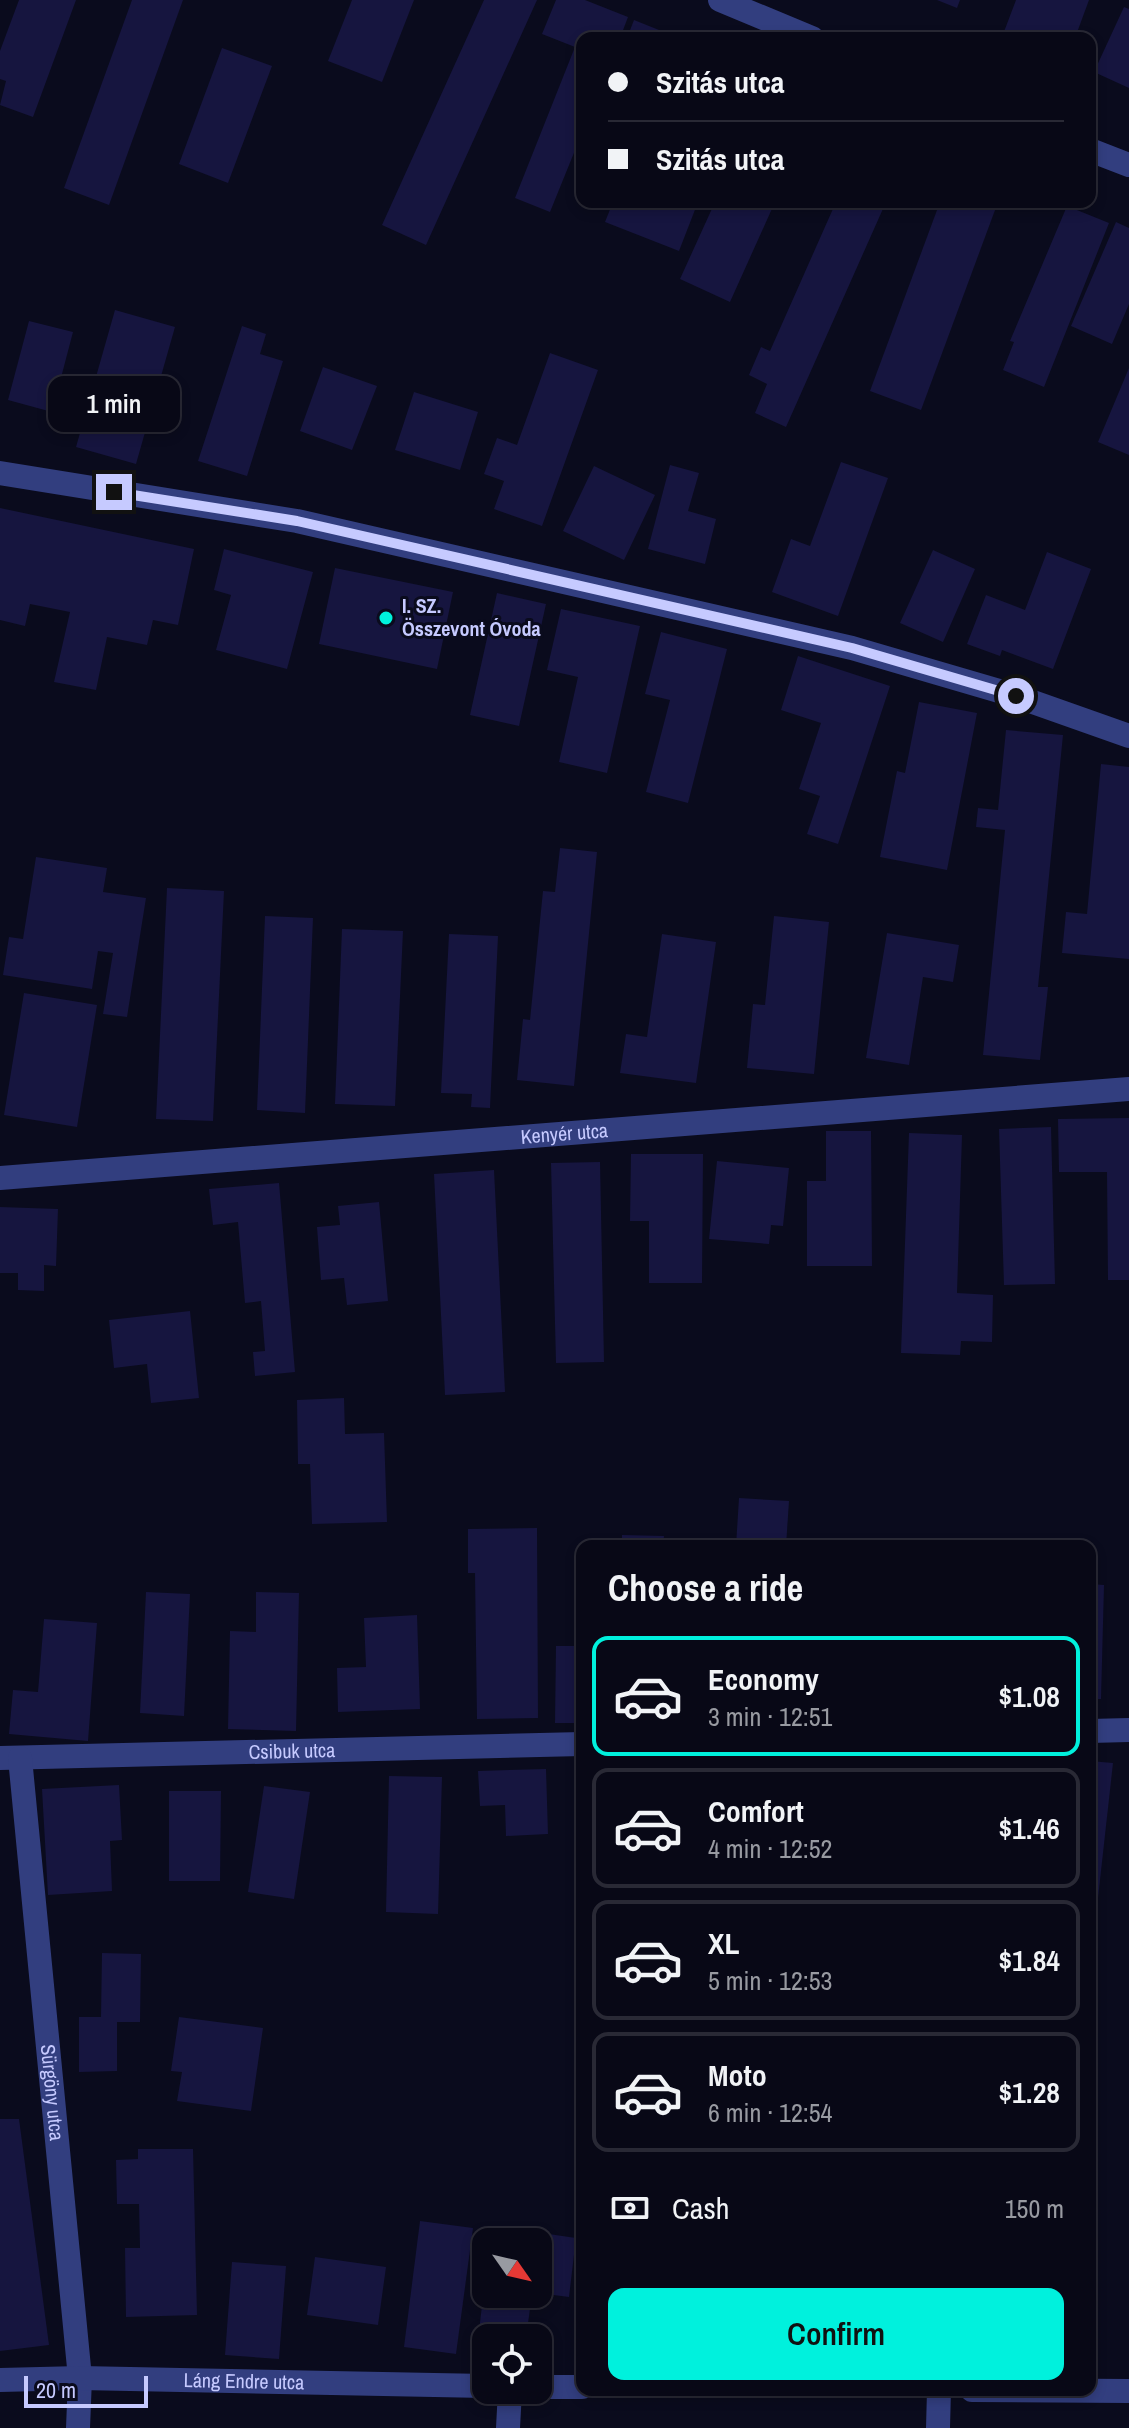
<!DOCTYPE html>
<meta charset="utf-8">
<style>
:root{--surface:#080816;--page:#161623;--text:#f1f3f6;--muted:#989aa1;--line:#292935;--accent:#00f1dd}
body{margin:0;font-family:"Archivo Narrow",sans-serif;background:var(--page);color:var(--text);height:100vh;display:flex;flex-direction:column;font-size:30px;white-space:nowrap}
*{box-sizing:border-box;margin:0}
p{font-size:26px;color:var(--muted)}
.icon{flex:none;width:44px;height:44px;fill:none;stroke:currentColor;stroke-width:2;stroke-linecap:round;stroke-linejoin:round}
.map{position:relative;flex:1;overflow:hidden}
.drawer{position:absolute;left:576px;top:1540px;width:520px;height:856px;display:flex;flex-direction:column;background:var(--surface);border-radius:16px;box-shadow:0 4px 12px #0003,0 0 0 2px var(--line)}
.drawer>*{flex:none}
.guide{position:absolute;left:576px;top:32px;width:520px;height:176px;border-radius:16px;box-shadow:0 4px 12px #0003,0 0 0 2px var(--line);display:grid;align-content:center;height:176px;padding:0 32px;background:var(--surface)}
.needle{width:52px;rotate:124deg}
.tools{position:absolute;left:472px;top:2228px;display:grid;gap:16px}
.tools a{display:grid;place-items:center;width:80px;height:80px;border-radius:16px;background:var(--surface);box-shadow:0 4px 12px #0003,0 0 0 2px var(--line);font-size:40px}
.scale{position:absolute;left:24px;bottom:20px;width:124px;box-sizing:border-box;padding-left:8px;border:4px solid #c6caff;border-top:0;font-size:22px;line-height:28px;white-space:nowrap;color:#c6caff;-webkit-text-stroke:6px #0a0b1d;paint-order:stroke}
.end{position:absolute;width:36px;height:36px;margin:-18px;border:10px solid #c6caff;background:#111;box-shadow:0 0 0 4px #111}
.from{border-radius:50%}
.bubble{position:absolute;height:56px;border-radius:16px;background:var(--surface);box-shadow:0 4px 12px #0003,0 0 0 2px var(--line);font-size:26px;font-weight:600;line-height:56px;text-align:center}
.guide b{display:flex;align-items:center;gap:28px;height:76px;font-size:30px}
.guide b+b{border-top:2px solid var(--line)}
.guide i{width:20px;height:20px;background:var(--text)}
ul{padding:0;list-style:none}
li{display:flex;align-items:center;gap:24px;height:120px;margin:0 16px 12px;padding:0 16px;border:4px solid var(--line);border-radius:16px}
li div{flex:1}
li b{display:block;font-size:30px}
li em{font-style:normal;font-weight:600}
li.current{border-color:var(--accent)}
li>.icon{width:72px;height:72px;stroke-width:1.5}
h2{padding:0 32px;font-size:36px;line-height:96px}
.pay{display:flex;align-items:center;gap:20px;height:88px;padding:0 32px;font-size:30px}
.pay p{margin-inline-start:auto}
.button{display:flex;gap:16px;margin-top:auto;padding:16px 32px}
.button a{flex:1;height:92px;border-radius:16px;background:var(--accent);color:#111;font-size:32px;font-weight:600;line-height:92px;text-align:center}
.map>svg:first-child{display:block}
</style>
<div class="map">
<svg width="1129" height="2428" viewBox="0 0 1129 2428">
<rect width="100%" height="100%" fill="#0a0b1d"/>
<g fill="#16153f">
<polygon points="19,0 76,0 33,117 0,105 6,81 0,79 0,51"/>
<polygon points="132,0 183,0 109,205 64,188"/>
<polygon points="352,0 414,0 382,82 328,61"/>
<polygon points="484,0 537,0 426,245 382,225"/>
<polygon points="556,0 585,0 628,17 620,38 582,38 582,133 550,212 515,198 575,47 542,34"/>
<polygon points="937,0 960,0 957,8"/>
<polygon points="1016,0 1089,0 1075,38 1004,38 1002,37"/>
<polygon points="1124,7 1129,9 1129,88 1094,72"/>
<polygon points="634,20 679,38 627,38"/>
<polygon points="222,48 272,66 228,183 179,164"/>
<polygon points="613,202 698,202 679,251 605,222"/>
<polygon points="715,202 775,202 730,302 680,279"/>
<polygon points="836,202 886,202 786,427 755,413 767,384 749,375 761,347 770,351"/>
<polygon points="940,202 998,202 921,410 870,391"/>
<polygon points="1067,206 1109,223 1044,387 1003,370 1014,342 1010,341"/>
<polygon points="1116,222 1129,228 1129,304 1112,344 1071,326"/>
<polygon points="115,310 175,327 136,464 76,447"/>
<polygon points="29,321 73,332 52,412 8,400"/>
<polygon points="242,326 266,334 260,354 283,361 247,476 198,461"/>
<polygon points="550,353 598,370 542,526 494,509 504,481 484,474 497,438 517,445"/>
<polygon points="323,367 377,386 352,450 300,431"/>
<polygon points="1129,368 1129,455 1098,442"/>
<polygon points="414,392 478,412 460,470 395,450"/>
<polygon points="841,462 888,478 838,616 772,592 791,539 810,546"/>
<polygon points="670,465 699,473 688,511 716,519 705,564 648,549"/>
<polygon points="594,466 655,495 624,560 563,531"/>
<polygon points="0,508 194,549 178,625 153,620 147,645 107,637 96,690 54,682 70,612 30,604 25,626 0,620"/>
<polygon points="224,549 313,572 287,669 216,650 231,595 214,590"/>
<polygon points="933,550 975,569 943,642 900,623"/>
<polygon points="1047,552 1091,569 1053,669 1002,650 1000,656 967,644 986,595 1025,610"/>
<polygon points="335,568 453,592 437,669 319,644"/>
<polygon points="497,593 546,604 519,726 470,715"/>
<polygon points="561,609 640,626 607,773 559,762 578,677 547,670"/>
<polygon points="661,632 727,649 688,803 646,792 670,700 645,694"/>
<polygon points="798,656 890,686 838,844 807,834 820,796 799,789 821,723 781,710"/>
<polygon points="919,702 977,713 947,870 880,857 897,771 905,773"/>
<polygon points="1006,730 1063,735 1038,987 1048,987 1040,1060 983,1055 1005,830 976,827 978,808 998,810"/>
<polygon points="1101,764 1129,767 1129,959 1062,953 1066,912 1087,914"/>
<polygon points="560,848 597,852 574,1086 517,1080 523,1019 530,1020 543,891 555,892"/>
<polygon points="36,857 107,868 103,892 146,898 127,1017 103,1014 113,953 98,951 92,989 3,975 9,937 23,939"/>
<polygon points="167,888 224,891 213,1121 156,1119"/>
<polygon points="265,916 313,918 305,1113 257,1110"/>
<polygon points="774,916 829,922 814,1074 747,1068 753,1004 765,1005"/>
<polygon points="342,929 403,931 395,1106 335,1104"/>
<polygon points="887,933 959,945 953,982 923,977 909,1065 866,1058"/>
<polygon points="449,934 498,936 490,1108 471,1107 472,1094 441,1093"/>
<polygon points="662,934 716,942 696,1083 620,1073 626,1034 647,1037"/>
<polygon points="24,993 97,1005 77,1127 4,1115"/>
<polygon points="1129,1118 1129,1280 1108,1280 1107,1172 1059,1172 1058,1119"/>
<polygon points="1051,1127 1055,1284 1004,1285 999,1129"/>
<polygon points="826,1131 871,1131 872,1266 807,1266 807,1181 826,1181"/>
<polygon points="909,1133 962,1135 957,1293 993,1295 992,1342 961,1341 960,1355 901,1353"/>
<polygon points="631,1154 703,1154 702,1283 649,1283 649,1221 630,1221"/>
<polygon points="717,1161 789,1168 783,1226 771,1225 769,1244 709,1239"/>
<polygon points="600,1162 604,1362 556,1363 551,1163"/>
<polygon points="494,1170 505,1392 445,1395 434,1174"/>
<polygon points="279,1183 295,1372 255,1376 253,1352 265,1351 261,1301 245,1303 238,1222 213,1225 209,1189"/>
<polygon points="379,1202 388,1301 347,1305 344,1278 321,1280 317,1227 340,1225 338,1206"/>
<polygon points="0,1207 58,1209 56,1266 44,1265 44,1291 18,1290 18,1273 0,1273"/>
<polygon points="190,1311 199,1398 151,1403 147,1364 114,1368 109,1320"/>
<polygon points="344,1398 345,1434 384,1433 387,1522 312,1524 310,1464 298,1464 297,1400"/>
<polygon points="739,1498 789,1501 786,1546 736,1546"/>
<polygon points="537,1528 538,1718 477,1719 475,1573 468,1573 468,1529"/>
<polygon points="622,1535 664,1536 663,1546 622,1546"/>
<polygon points="1090,1584 1104,1585 1101,1699 1090,1699"/>
<polygon points="146,1592 190,1594 184,1716 140,1713"/>
<polygon points="256,1592 299,1593 296,1731 228,1729 230,1631 256,1632"/>
<polygon points="417,1615 420,1709 338,1712 337,1668 366,1667 364,1618"/>
<polygon points="44,1619 97,1623 88,1741 9,1734 13,1690 38,1692"/>
<polygon points="556,1646 582,1646 582,1723 555,1723"/>
<polygon points="1090,1761 1113,1763 1092,1952 1090,1952"/>
<polygon points="546,1769 548,1834 506,1836 505,1805 480,1806 478,1771"/>
<polygon points="389,1776 442,1777 438,1914 386,1912"/>
<polygon points="119,1785 122,1840 110,1841 112,1891 48,1895 42,1789"/>
<polygon points="264,1786 310,1792 294,1899 248,1892"/>
<polygon points="169,1791 221,1791 220,1881 169,1881"/>
<polygon points="579,1814 582,1814 582,1890 575,1890"/>
<polygon points="102,1953 141,1954 140,2022 117,2022 117,2071 79,2072 79,2017 101,2017"/>
<polygon points="179,2017 263,2028 251,2111 177,2101 182,2072 171,2071"/>
<polygon points="0,2119 19,2119 49,2345 0,2351"/>
<polygon points="138,2149 193,2149 197,2315 126,2317 125,2248 140,2248 139,2204 117,2204 116,2160 138,2159"/>
<polygon points="420,2221 473,2228 456,2354 404,2347"/>
<polygon points="535,2232 576,2238 569,2297 538,2293 538,2242 489,2242 490,2234 535,2239"/>
<polygon points="315,2257 386,2267 378,2325 307,2315"/>
<polygon points="232,2262 286,2266 279,2359 225,2355"/>
<polygon points="484,2288 486,2294 532,2294 526,2338 486,2338 486,2359 476,2357"/>
<polygon points="578,2316 582,2317 582,2351 577,2351"/>
</g>
<g fill="none" stroke-linecap="round" stroke-linejoin="round">
<g stroke="#323e7f" stroke-width="24">
<polyline points="720,0 812,38"/>
<polyline points="1090,150 1129,165"/>
<polyline points="0,473 297,521 852,648 1016,696 1129,736"/>
<path id="s1" d="M0 1178 1129 1089"/>
<polyline points="1090,1731 1129,1730"/>
<path id="s2" d="M0 1758 582 1744"/>
<path id="s3" d="M20 1758 80 2378 78 2428"/>
<path id="s4" d="M0 2380 80 2378 486 2386"/>
<polyline points="538,2387 582,2387"/>
<polyline points="972,2390 1129,2391"/>
<polyline points="508,2428 510,2390"/>
<polyline points="938,2428 939,2390"/>
</g>
</g>
<g fill="none" stroke-linecap="round" stroke-linejoin="round">
<polyline stroke="#c6caff" stroke-width="10" points="114,492 297,521 852,648 1016,696"/>
</g>
<circle fill="#00f1dd" stroke="#0a0b1d" stroke-width="3" cx="386" cy="618" r="8"/>
<g text-anchor="middle" stroke-width="6" stroke-linejoin="round" paint-order="stroke">
<g font-size="20" font-weight="bold" fill="#c6caff" stroke="#0a0b1d" text-anchor="start">
<text x="402" y="613">I. SZ.<tspan x="402" dy="23">Összevont Óvoda</tspan></text>
</g>
<g font-size="20" fill="#c6caff" stroke="#0a0b1d">
<text dy="7" stroke="none"><textPath href="#s1" startOffset="566">Kenyér utca</textPath></text>
<text dy="7" stroke="none"><textPath href="#s2" startOffset="292">Csibuk utca</textPath></text>
<text dy="7" stroke="none"><textPath href="#s3" startOffset="336">Sürgöny utca</textPath></text>
<text dy="7" stroke="none"><textPath href="#s4" startOffset="244">Láng Endre utca</textPath></text>
</g>
</g>
</svg>
<div class="tools">
<a><svg class="needle" viewBox="-14 -14 28 28"><path d="M0-13l5 13h-10z" fill="#e53935"/><path d="M0 13l5-13h-10z" fill="#989aa1"/></svg></a>
<a><svg class="icon" aria-label="locate" viewBox="0 0 24 24"><circle cx="12" cy="12" r="6"/><path d="M12 2v4M12 18v4M2 12h4M18 12h4"/></svg></a>
</div>
<div class="scale">20 m</div>
<i class="end from" style="left:1016px;top:696px"></i>
<i class="end" style="left:114px;top:492px"></i>
<div class="bubble" style="left:48px;top:376px;width:132px">1 min</div>
<div class="guide">
<b><i class="from"></i>Szitás utca</b>
<b><i></i>Szitás utca</b>
</div>
<section class="drawer">
<h2>Choose a ride</h2>
<ul>
<li class="current"><svg class="icon" aria-label="car" viewBox="0 0 24 24"><path d="M5 17H2v-5l4-1 3-4h7l3 4 3 1v5h-3M9 17h6M6 11h13"/><circle cx="7" cy="17" r="2"/><circle cx="17" cy="17" r="2"/></svg><div><b>Economy</b><p>3 min · 12:51</p></div><em>$1.08</em></li>
<li><svg class="icon" aria-label="car" viewBox="0 0 24 24"><path d="M5 17H2v-5l4-1 3-4h7l3 4 3 1v5h-3M9 17h6M6 11h13"/><circle cx="7" cy="17" r="2"/><circle cx="17" cy="17" r="2"/></svg><div><b>Comfort</b><p>4 min · 12:52</p></div><em>$1.46</em></li>
<li><svg class="icon" aria-label="car" viewBox="0 0 24 24"><path d="M5 17H2v-5l4-1 3-4h7l3 4 3 1v5h-3M9 17h6M6 11h13"/><circle cx="7" cy="17" r="2"/><circle cx="17" cy="17" r="2"/></svg><div><b>XL</b><p>5 min · 12:53</p></div><em>$1.84</em></li>
<li><svg class="icon" aria-label="car" viewBox="0 0 24 24"><path d="M5 17H2v-5l4-1 3-4h7l3 4 3 1v5h-3M9 17h6M6 11h13"/><circle cx="7" cy="17" r="2"/><circle cx="17" cy="17" r="2"/></svg><div><b>Moto</b><p>6 min · 12:54</p></div><em>$1.28</em></li>
</ul>
<div class="pay"><svg class="icon" aria-label="cash" viewBox="0 0 24 24"><path d="M3 7h18v10H3z"/><circle cx="12" cy="12" r="2"/></svg>Cash<p>150 m</p></div>
<div class="button"><a>Confirm</a></div>
</section>
</div>
